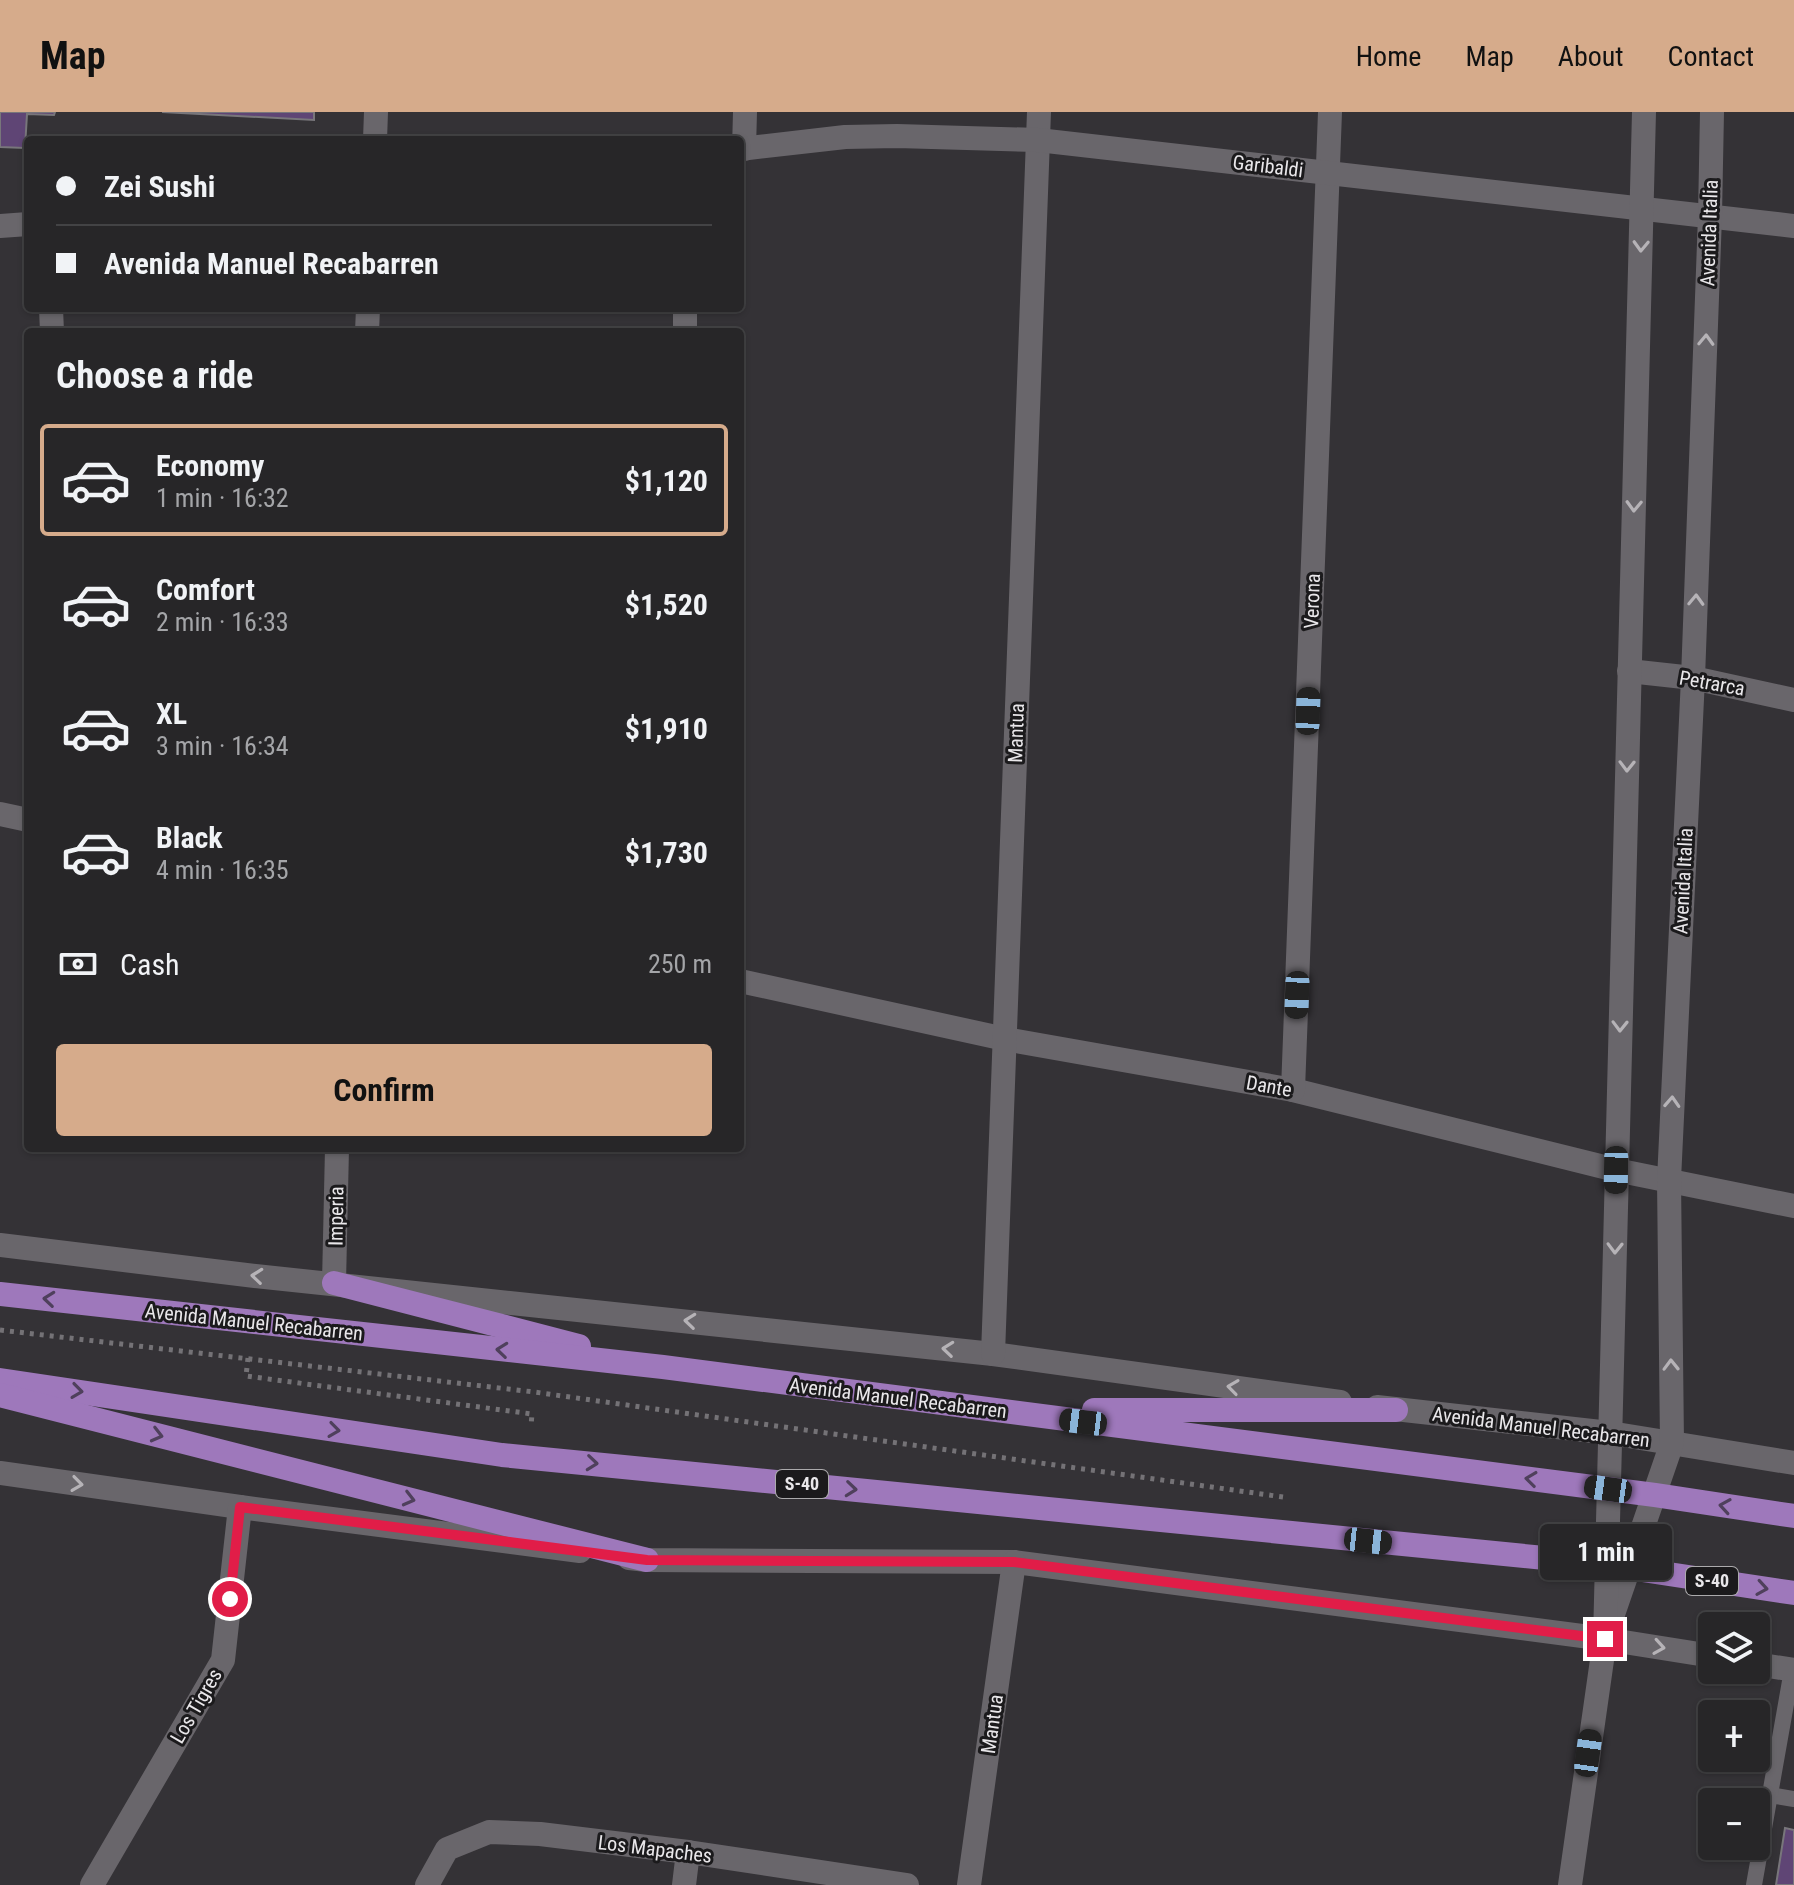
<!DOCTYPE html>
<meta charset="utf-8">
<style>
:root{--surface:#272628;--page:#2f2e30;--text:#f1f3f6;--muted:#a4a5a8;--line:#434345;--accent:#d6ab8b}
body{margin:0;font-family:"Roboto Condensed",sans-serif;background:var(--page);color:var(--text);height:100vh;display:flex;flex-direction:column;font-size:30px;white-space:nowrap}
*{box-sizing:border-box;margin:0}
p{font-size:26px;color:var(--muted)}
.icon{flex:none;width:44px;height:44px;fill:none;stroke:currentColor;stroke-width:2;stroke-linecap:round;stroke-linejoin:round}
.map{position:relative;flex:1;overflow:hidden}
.details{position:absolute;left:24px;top:216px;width:720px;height:824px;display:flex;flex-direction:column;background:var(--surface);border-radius:8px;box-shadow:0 2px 6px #0004,0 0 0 2px var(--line)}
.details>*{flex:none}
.top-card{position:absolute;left:24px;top:24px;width:720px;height:176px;border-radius:8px;box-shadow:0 2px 6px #0004,0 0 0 2px var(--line);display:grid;align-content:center;height:176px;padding:0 32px;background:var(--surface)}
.fabs{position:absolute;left:1698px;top:1500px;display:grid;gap:16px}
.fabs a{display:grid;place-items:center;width:72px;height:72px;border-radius:8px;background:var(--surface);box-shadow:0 2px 6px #0004,0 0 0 2px var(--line);font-size:40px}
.end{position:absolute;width:36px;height:36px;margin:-18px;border:10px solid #e11d48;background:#fff;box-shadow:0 0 0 4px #fff}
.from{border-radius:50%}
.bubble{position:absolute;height:56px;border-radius:8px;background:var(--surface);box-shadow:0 2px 6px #0004,0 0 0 2px var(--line);font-size:26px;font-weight:700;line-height:56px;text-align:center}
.car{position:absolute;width:24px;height:48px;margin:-24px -12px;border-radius:10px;box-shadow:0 0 6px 2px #0007;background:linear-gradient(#222 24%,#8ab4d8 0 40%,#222 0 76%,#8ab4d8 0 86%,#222 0)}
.top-card b{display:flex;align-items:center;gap:28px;height:76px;font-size:30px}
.top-card b+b{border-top:2px solid var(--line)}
.top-card i{width:20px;height:20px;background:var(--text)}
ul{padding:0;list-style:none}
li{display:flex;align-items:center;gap:24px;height:112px;margin:0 16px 12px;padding:0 16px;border:4px solid transparent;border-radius:8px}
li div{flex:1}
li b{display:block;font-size:30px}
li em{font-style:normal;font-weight:700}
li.on{border-color:var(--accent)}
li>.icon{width:72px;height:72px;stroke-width:1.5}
h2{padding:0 32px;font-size:36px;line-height:96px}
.pay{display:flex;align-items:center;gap:20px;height:88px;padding:0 32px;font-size:30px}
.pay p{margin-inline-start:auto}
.action{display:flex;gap:16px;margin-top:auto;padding:16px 32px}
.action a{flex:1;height:92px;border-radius:8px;background:var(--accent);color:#111;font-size:32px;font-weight:700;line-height:92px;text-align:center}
header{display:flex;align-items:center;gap:48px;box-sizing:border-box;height:112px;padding:0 40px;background:var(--accent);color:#111}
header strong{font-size:38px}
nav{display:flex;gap:44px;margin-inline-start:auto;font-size:28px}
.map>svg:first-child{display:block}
</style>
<header>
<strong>Map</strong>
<nav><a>Home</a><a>Map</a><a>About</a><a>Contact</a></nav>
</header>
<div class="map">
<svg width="1794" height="1773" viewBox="0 0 1794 1773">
<rect width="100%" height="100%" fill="#343236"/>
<g fill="#5f4575" stroke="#78767b" stroke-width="2">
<polygon points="0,0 55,0 54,3 27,2 25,36 0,35"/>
<polygon points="162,0 314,0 314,8"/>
<polygon points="1785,1716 1794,1718 1794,1773 1776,1773"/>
</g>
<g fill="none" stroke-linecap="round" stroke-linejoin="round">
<g stroke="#747276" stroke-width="5" stroke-dasharray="4 6" stroke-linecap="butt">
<polyline points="0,1218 534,1280 1283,1385"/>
<polyline points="248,1246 246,1264 532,1302 531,1314"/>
</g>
<g stroke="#69666b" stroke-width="16">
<polyline points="1769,1683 1794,1687"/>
<polyline points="1754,1773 1792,1558"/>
</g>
<g stroke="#69666b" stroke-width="24">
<polyline points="375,28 376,0"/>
<polyline points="744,37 745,0"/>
<polyline points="51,196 52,220"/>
<polyline points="685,196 685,220"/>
<polyline points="367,220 368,196"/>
<polyline points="1629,559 1693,566 1794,588"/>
<polyline points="0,702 28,708"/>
<polyline points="740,869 1005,927 1293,978 1616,1058 1794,1094"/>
<polyline points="1293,978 1330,0"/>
<polyline points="0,1133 255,1164 993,1242 1340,1290"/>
<polyline points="334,1171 337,1036"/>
<polyline points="993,1242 1039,0"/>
<polyline points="1377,1295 1610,1321 1794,1351"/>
<polyline points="0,1361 240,1395 580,1439"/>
<polyline points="629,1446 647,1448 1014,1450 1605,1527 1712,1544"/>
<polyline points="1756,1552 1794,1558"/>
<polyline points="92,1773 223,1548 240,1395"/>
<polyline points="427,1773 447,1737 489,1720 540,1722 688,1740 907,1773"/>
<polyline points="684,1773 688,1740"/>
<polyline points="969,1773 1014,1450"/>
</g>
<g stroke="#69666b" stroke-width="24">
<polyline points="740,37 845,25 897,24 1038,28 1794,114"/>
<polyline points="0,114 28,112"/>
<polyline points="1612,1505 1672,1331 1669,1068 1693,566 1710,104 1712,0"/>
<polyline points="1570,1773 1605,1527 1644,0"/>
</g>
<g stroke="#9e78bb" stroke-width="24">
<polyline points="334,1171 579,1234"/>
<polyline points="0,1182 663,1255 1655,1383 1794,1404"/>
<polyline points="0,1268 502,1343 1555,1447 1629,1456 1794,1481"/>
<polyline points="0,1283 647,1448"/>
<polyline points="1094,1298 1396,1298"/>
</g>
</g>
<defs><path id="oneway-chevron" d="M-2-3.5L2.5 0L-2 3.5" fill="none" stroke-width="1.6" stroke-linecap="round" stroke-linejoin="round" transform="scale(2)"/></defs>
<g stroke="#b6b3b7">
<use href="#oneway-chevron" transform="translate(1641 134) rotate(92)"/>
<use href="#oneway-chevron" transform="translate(1706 228) rotate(-88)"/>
<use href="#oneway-chevron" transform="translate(1634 394) rotate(92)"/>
<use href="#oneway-chevron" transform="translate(1696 488) rotate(-88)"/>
<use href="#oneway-chevron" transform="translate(1627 654) rotate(91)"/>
<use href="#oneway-chevron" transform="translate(1620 914) rotate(91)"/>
<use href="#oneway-chevron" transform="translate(1672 990) rotate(-87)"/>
<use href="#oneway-chevron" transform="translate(1615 1136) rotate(91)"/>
<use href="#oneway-chevron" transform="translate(257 1164) rotate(-174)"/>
<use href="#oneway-chevron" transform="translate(690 1209) rotate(-174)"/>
<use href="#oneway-chevron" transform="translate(948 1237) rotate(-174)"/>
<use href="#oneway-chevron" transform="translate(1671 1253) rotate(-91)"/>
<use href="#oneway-chevron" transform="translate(1233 1275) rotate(-172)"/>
<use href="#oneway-chevron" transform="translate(77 1372) rotate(8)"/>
<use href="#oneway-chevron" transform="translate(1659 1535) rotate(9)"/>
</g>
<g stroke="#4f405c">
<use href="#oneway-chevron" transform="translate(49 1187) rotate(-174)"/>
<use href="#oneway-chevron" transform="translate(502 1238) rotate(-174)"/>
<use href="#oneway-chevron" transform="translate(77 1279) rotate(8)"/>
<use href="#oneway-chevron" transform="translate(334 1318) rotate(8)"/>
<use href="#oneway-chevron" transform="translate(157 1323) rotate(14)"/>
<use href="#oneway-chevron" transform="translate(592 1351) rotate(6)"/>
<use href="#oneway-chevron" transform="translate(1531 1367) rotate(-173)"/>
<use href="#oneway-chevron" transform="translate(851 1377) rotate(6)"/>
<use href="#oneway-chevron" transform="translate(409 1387) rotate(14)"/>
<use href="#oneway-chevron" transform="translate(1725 1394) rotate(-171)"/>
<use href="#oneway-chevron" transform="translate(1762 1476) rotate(9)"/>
</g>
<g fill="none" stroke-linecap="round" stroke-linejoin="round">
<polyline stroke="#e11d48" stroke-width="10" points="230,1487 240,1395 647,1448 1014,1450 1605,1527"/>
</g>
<g text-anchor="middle" stroke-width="6" stroke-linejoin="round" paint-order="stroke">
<g fill="#1b1a1c" stroke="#abaaac" stroke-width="2">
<rect x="776" y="1358" width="52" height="28" rx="6"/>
<rect x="1686" y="1455" width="52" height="28" rx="6"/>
</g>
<g font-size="18" font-weight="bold" fill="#e9e7ea">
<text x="802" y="1378">S-40</text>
<text x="1712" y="1475">S-40</text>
</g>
<g font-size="20" fill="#e9e7ea" stroke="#1b1a1c">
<text transform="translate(1268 54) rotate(7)" y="7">Garibaldi</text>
<text transform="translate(1709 121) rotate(-88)" y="7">Avenida Italia</text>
<text transform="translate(1312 489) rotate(-88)" y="7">Verona</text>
<text transform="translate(1712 571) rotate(10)" y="7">Petrarca</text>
<text transform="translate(1016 621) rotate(-88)" y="7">Mantua</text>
<text transform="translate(1683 769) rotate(-87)" y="7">Avenida Italia</text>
<text transform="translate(1269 974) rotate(10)" y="7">Dante</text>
<text transform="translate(336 1104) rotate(-89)" y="7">Imperia</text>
<text transform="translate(254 1210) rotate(6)" y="7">Avenida Manuel Recabarren</text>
<text transform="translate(898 1286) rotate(7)" y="7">Avenida Manuel Recabarren</text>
<text transform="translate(1541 1315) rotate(7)" y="7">Avenida Manuel Recabarren</text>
<text transform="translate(196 1594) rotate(-60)" y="7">Los Tigres</text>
<text transform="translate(992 1612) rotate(-82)" y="7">Mantua</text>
<text transform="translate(655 1737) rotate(7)" y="7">Los Mapaches</text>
</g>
</g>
</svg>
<div class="fabs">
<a><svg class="icon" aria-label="layers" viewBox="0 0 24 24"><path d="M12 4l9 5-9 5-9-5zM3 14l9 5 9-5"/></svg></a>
<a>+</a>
<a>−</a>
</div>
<i class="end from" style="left:230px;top:1487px"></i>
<i class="end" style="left:1605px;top:1527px"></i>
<div class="bubble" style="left:1540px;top:1412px;width:132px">1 min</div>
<i class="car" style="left:1308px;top:599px;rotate:2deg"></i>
<i class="car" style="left:1297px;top:883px;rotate:182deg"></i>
<i class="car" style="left:1616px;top:1058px;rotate:181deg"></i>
<i class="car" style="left:1083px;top:1310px;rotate:277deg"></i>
<i class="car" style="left:1608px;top:1377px;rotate:278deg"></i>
<i class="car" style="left:1368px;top:1429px;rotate:96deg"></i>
<i class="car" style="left:1588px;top:1641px;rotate:8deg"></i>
<div class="top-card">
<b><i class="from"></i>Zei Sushi</b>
<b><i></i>Avenida Manuel Recabarren</b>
</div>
<section class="details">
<h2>Choose a ride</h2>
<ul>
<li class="on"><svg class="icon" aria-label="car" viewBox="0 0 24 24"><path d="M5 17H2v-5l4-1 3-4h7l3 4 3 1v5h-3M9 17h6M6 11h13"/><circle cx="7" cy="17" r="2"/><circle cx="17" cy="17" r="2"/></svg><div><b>Economy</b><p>1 min · 16:32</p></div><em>$1,120</em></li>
<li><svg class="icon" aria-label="car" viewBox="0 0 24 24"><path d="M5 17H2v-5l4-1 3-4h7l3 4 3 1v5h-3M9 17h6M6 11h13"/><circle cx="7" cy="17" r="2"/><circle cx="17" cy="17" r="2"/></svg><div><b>Comfort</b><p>2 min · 16:33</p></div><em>$1,520</em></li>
<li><svg class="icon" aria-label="car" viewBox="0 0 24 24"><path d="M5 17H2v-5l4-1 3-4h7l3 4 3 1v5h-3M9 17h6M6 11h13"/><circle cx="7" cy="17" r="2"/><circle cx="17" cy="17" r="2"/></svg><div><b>XL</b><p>3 min · 16:34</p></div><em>$1,910</em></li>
<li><svg class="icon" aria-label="car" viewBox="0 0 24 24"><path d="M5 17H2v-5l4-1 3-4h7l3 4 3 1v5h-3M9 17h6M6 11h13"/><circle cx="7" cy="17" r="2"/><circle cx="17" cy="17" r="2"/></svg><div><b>Black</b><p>4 min · 16:35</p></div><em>$1,730</em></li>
</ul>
<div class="pay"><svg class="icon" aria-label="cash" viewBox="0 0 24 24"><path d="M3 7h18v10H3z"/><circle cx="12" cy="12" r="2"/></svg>Cash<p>250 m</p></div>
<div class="action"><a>Confirm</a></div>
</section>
</div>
